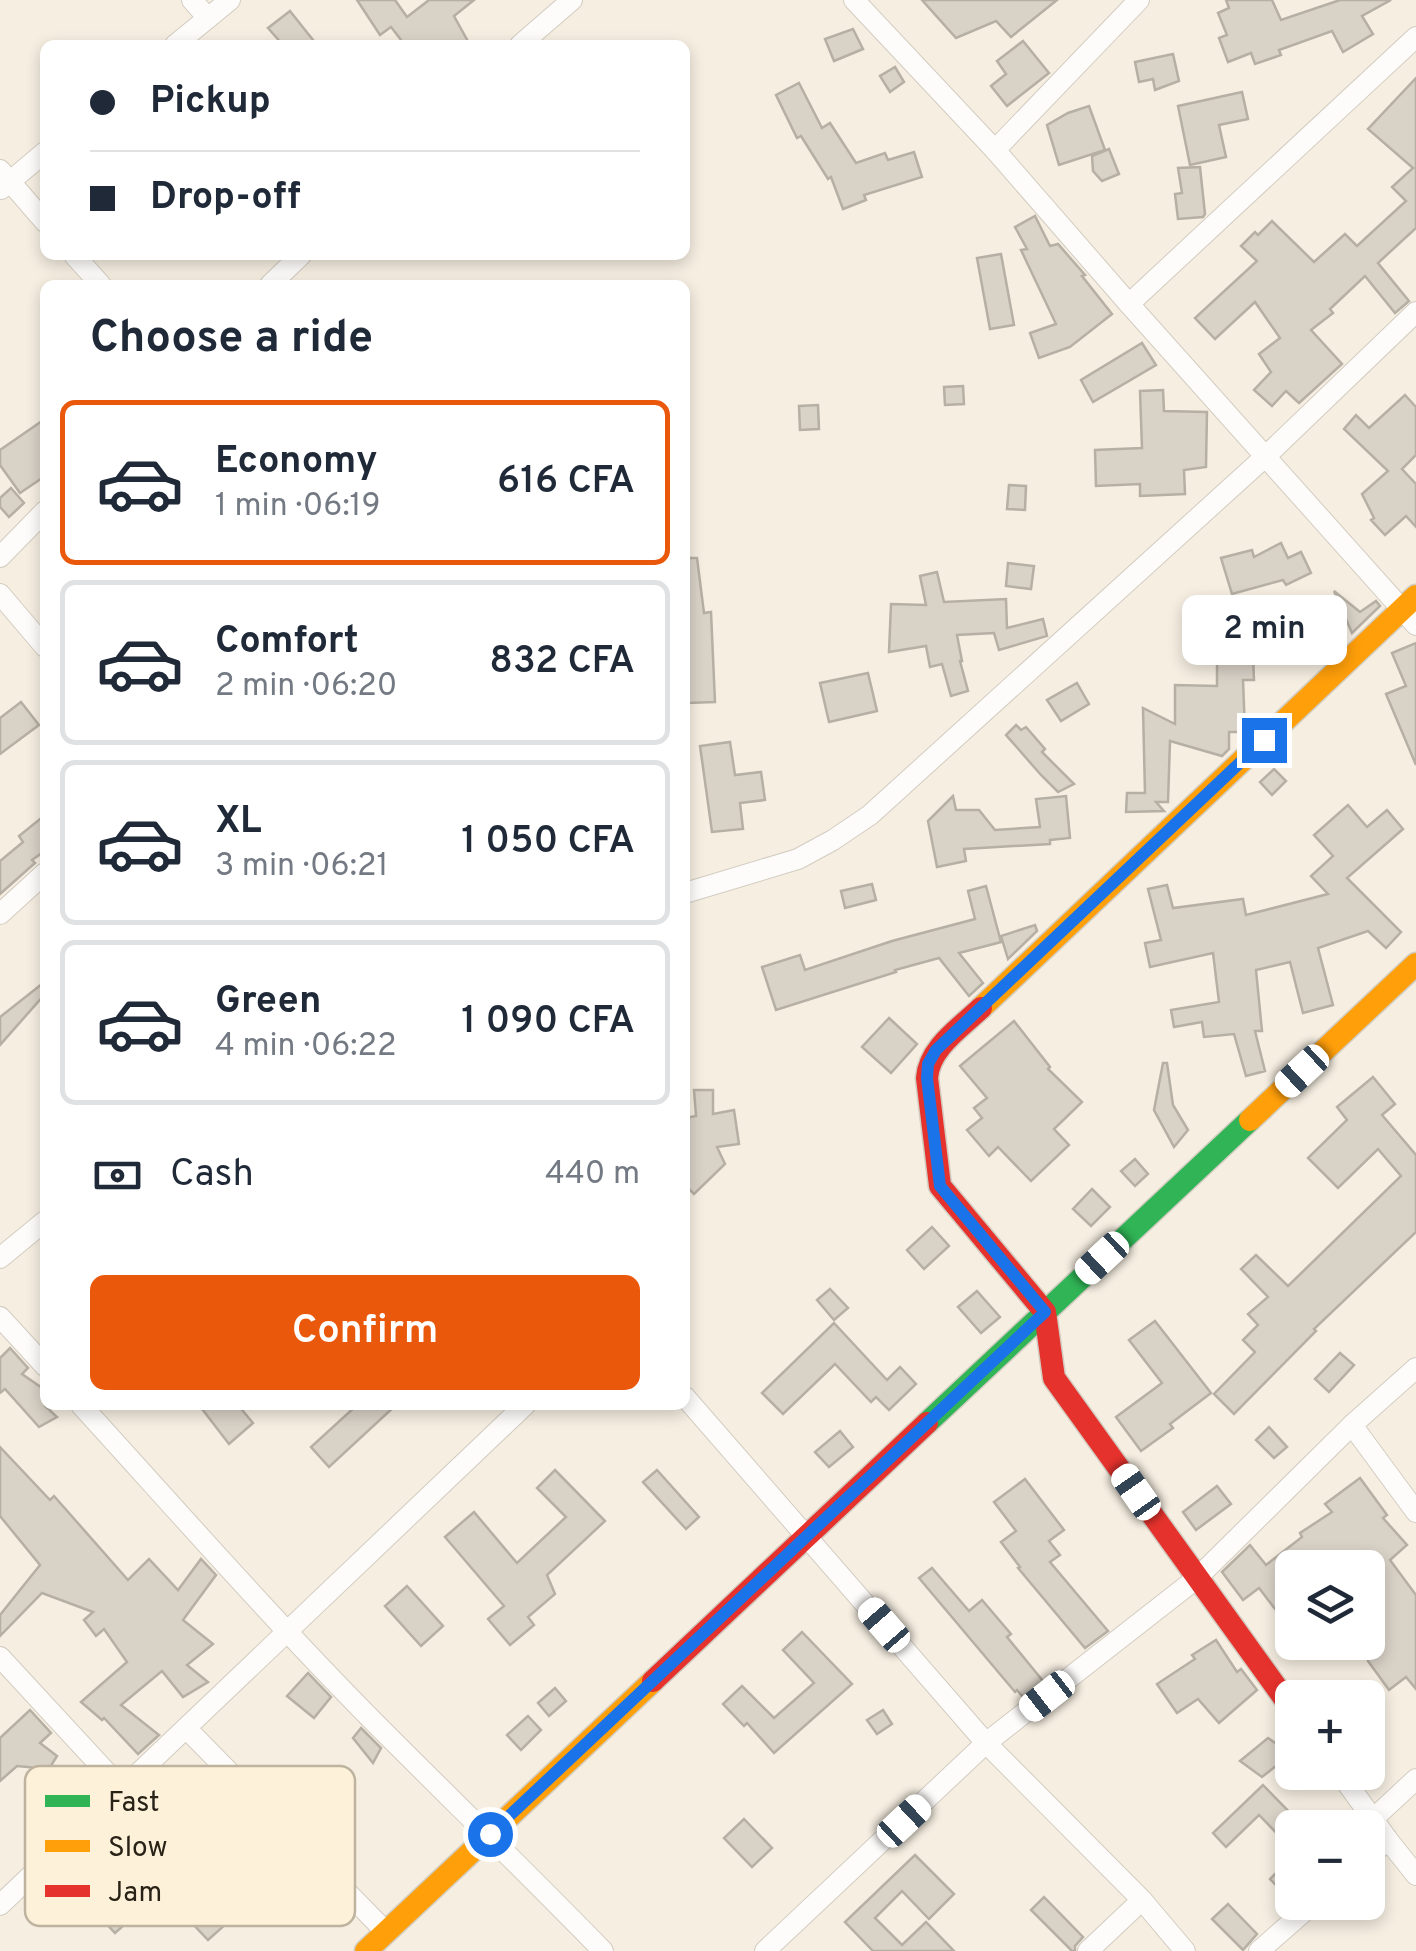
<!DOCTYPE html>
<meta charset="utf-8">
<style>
:root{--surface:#fff;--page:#f2f2f3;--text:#1f2937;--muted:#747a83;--line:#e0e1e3;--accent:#ea580c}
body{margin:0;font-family:Overpass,sans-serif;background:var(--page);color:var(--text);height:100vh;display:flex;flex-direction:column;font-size:38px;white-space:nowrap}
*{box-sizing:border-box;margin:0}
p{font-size:32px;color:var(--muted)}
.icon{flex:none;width:55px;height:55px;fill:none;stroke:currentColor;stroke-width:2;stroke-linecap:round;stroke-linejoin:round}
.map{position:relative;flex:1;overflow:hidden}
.details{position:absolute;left:40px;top:280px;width:650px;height:1130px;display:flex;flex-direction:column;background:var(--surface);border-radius:15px;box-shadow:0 5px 15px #0003}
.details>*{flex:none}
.hud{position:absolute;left:40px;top:40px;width:650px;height:220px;border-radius:15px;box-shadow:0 5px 15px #0003;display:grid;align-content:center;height:220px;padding:0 50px;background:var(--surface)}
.controls{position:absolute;left:1275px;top:1550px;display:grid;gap:20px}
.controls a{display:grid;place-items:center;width:110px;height:110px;border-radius:15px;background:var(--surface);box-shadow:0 5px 15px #0003;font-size:50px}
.end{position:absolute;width:45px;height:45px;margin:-22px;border:12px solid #1a73e8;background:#fff;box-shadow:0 0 0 5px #fff}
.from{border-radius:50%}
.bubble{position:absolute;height:70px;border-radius:15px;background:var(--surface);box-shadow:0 5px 15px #0003;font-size:32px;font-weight:600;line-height:70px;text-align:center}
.car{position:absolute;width:30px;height:60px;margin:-30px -15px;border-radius:12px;box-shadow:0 0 8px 2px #0007;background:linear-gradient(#fff 24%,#345 0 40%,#fff 0 76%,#345 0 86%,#fff 0)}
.hud b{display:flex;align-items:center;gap:35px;height:95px;font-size:38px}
.hud b+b{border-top:2px solid var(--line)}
.hud i{width:25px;height:25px;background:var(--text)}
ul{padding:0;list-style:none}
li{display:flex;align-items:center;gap:30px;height:165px;margin:0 20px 15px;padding:0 30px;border:5px solid var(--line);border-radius:15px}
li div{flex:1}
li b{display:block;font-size:38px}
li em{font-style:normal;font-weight:600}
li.active{border-color:var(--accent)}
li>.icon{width:90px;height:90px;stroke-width:1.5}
h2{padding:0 50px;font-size:45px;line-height:120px}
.pay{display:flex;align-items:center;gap:25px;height:110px;padding:0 50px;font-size:38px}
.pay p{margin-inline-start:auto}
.primary-button{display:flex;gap:20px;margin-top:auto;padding:20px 50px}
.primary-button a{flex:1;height:115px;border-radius:15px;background:var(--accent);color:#fff;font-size:40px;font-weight:600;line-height:115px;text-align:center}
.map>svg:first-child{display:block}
</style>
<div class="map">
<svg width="1416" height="1951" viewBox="0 0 1416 1951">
<rect width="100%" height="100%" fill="#f6eee1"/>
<g fill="#d9d2c7" stroke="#b6afa4" stroke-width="2.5">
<polygon points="357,0 395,0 407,17 429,0 474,0 454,16 470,45 405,45 391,27 380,35"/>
<polygon points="922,0 1057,0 1011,37 996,21 956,38"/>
<polygon points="1226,0 1272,0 1281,20 1340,0 1391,0 1362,16 1373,34 1343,52 1332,31 1279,50 1281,55 1255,64 1251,53 1228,62 1219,38 1227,35 1218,13 1229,8"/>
<polygon points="290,11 317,45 283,45 268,28"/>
<polygon points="853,29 863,49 834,61 825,39"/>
<polygon points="1023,41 1049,73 1007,106 991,86 1006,74 997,61"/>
<polygon points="1173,54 1179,81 1155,90 1153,79 1139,82 1135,62"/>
<polygon points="895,67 904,82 890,92 880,76"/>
<polygon points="1416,78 1416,228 1378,263 1409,301 1395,313 1365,276 1330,309 1333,313 1311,330 1342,364 1299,403 1286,391 1272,406 1254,390 1271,372 1259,354 1280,338 1255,302 1215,339 1195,318 1257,261 1241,246 1255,232 1258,235 1272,221 1314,262 1345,234 1357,246 1406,201 1392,187 1413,168 1368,129"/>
<polygon points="799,83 822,128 830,123 856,163 885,153 888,160 914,152 922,177 864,195 866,200 843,209 831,177 828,179 801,136 797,138 776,95"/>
<polygon points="1242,92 1248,119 1219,125 1226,157 1190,165 1178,106"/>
<polygon points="1089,106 1105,150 1059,165 1047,125 1068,113"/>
<polygon points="1109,149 1119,174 1102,181 1093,171 1092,156"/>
<polygon points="1200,167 1205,214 1203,217 1178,219 1175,194 1182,193 1178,168"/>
<polygon points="1035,216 1050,246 1058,244 1085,275 1082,276 1112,314 1070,347 1039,358 1030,333 1056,324 1021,250 1027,249 1015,227"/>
<polygon points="1001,254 1014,325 990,329 977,258"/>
<polygon points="1142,343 1156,365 1093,402 1081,380"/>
<polygon points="963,386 964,404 945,405 944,387"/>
<polygon points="1163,390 1164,411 1207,412 1206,467 1184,470 1185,494 1140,496 1140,484 1096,486 1095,450 1142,448 1140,391"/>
<polygon points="1405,395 1416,407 1416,455 1402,469 1416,484 1416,527 1406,516 1385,535 1371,520 1374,518 1362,494 1388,471 1344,429 1356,415 1369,428"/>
<polygon points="818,405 819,429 800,430 799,406"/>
<polygon points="45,419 45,476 20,493 0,465 0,450"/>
<polygon points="1009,485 1026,486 1025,510 1007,509"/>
<polygon points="11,488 24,503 9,517 0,507 0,498"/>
<polygon points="1281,543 1288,558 1301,552 1311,573 1286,585 1283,580 1232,594 1221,558 1252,550 1254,557"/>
<polygon points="685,558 697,558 704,613 711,612 715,702 687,703"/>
<polygon points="1008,563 1034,566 1031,589 1006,586"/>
<polygon points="937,572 944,602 1006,599 1007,628 1043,619 1047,636 999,650 994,633 957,635 962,661 960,661 968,691 951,696 942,664 930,667 926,646 889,652 891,604 926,605 920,576"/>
<polygon points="1334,591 1360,612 1376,601 1380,606 1352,633"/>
<polygon points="1416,643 1416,765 1386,694 1406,686 1392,653"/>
<polygon points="1253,655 1254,680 1243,680 1245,732 1229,732 1229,749 1222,756 1170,741 1168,802 1156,802 1164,811 1126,812 1127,793 1145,793 1143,708 1175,724 1175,685 1217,686 1217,656"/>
<polygon points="868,673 877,711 829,722 820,683"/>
<polygon points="1077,683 1089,704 1061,721 1047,700"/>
<polygon points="21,702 39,725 0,754 0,718"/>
<polygon points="1016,725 1021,730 1026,727 1045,749 1042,752 1074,784 1058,792 1041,775 1006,735"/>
<polygon points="730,742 735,775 761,772 765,800 740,803 743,829 712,832 700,746"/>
<polygon points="1274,769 1286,781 1272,795 1260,782"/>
<polygon points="953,796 956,810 979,810 995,830 1040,827 1036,799 1066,796 1070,838 1050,840 1050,844 964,849 966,861 937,867 928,821"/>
<polygon points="1348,805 1367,827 1387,810 1403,829 1347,878 1401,932 1386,948 1368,931 1318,948 1333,1005 1303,1013 1290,962 1256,970 1262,1031 1255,1031 1265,1071 1246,1076 1234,1034 1204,1037 1202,1022 1174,1027 1171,1010 1219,1002 1213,953 1150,967 1145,943 1161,940 1148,889 1167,885 1173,908 1243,899 1246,915 1328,894 1311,876 1333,856 1314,835"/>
<polygon points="45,815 45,851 32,860 35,863 0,894 0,861 23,842 19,836"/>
<polygon points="872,884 876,900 845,908 841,891"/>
<polygon points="986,886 1001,942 959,953 983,983 969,996 939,958 895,970 896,972 776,1010 762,967 800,955 805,970 892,941 975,919 968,891"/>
<polygon points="1035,925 1037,931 1008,959 1001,936"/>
<polygon points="42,984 45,987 45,994 0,1045 0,1017"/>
<polygon points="889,1018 917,1044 891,1073 862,1047"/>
<polygon points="1014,1021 1050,1067 1048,1069 1082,1102 1054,1129 1069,1145 1031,1181 998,1147 989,1156 967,1130 982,1118 974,1108 987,1098 960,1066"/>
<polygon points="1163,1063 1167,1063 1173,1105 1188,1130 1174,1147 1154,1110"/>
<polygon points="1373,1077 1395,1104 1382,1115 1416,1155 1416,1232 1314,1329 1316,1331 1234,1414 1214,1394 1255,1352 1243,1340 1258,1325 1248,1314 1268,1297 1241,1269 1256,1255 1288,1286 1401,1176 1378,1149 1338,1188 1308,1158 1347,1120 1337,1107"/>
<polygon points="694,1090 713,1090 713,1114 734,1110 739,1144 717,1147 725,1164 694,1194 685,1185 685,1118 696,1116"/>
<polygon points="1135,1159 1148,1174 1135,1186 1121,1171"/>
<polygon points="1092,1189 1110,1207 1091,1226 1073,1209"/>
<polygon points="932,1227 949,1246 924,1269 907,1250"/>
<polygon points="830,1289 848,1308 834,1320 817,1300"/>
<polygon points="977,1291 1000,1317 981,1333 958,1307"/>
<polygon points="1155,1321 1211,1393 1170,1424 1173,1428 1141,1451 1116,1417 1162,1383 1129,1340"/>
<polygon points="834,1323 887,1380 900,1367 916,1384 889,1410 876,1397 871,1402 835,1364 783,1414 762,1393"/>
<polygon points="10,1348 28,1368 22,1374 45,1390 45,1406 57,1417 39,1427 5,1389 0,1393 0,1358"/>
<polygon points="1340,1353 1354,1365 1329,1392 1315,1379"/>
<polygon points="199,1405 238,1405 253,1423 229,1444"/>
<polygon points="357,1405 396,1405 329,1467 311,1447"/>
<polygon points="1269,1427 1287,1447 1274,1458 1256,1440"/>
<polygon points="840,1431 853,1447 829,1467 815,1452"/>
<polygon points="0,1447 50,1500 54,1496 128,1580 149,1559 178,1590 201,1559 216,1575 183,1620 213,1644 187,1665 208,1682 183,1697 162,1671 121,1705 159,1735 138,1754 104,1718 102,1720 81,1702 127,1662 104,1629 96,1636 84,1620 93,1612 42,1593 0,1636 0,1615 40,1565 0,1516"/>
<polygon points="555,1470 605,1521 547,1575 555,1594 528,1617 534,1625 510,1645 488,1619 504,1606 445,1537 474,1512 517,1563 566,1517 537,1488"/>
<polygon points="657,1470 699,1517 686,1529 643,1482"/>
<polygon points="1360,1478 1387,1515 1383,1518 1407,1545 1390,1560 1416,1595 1416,1689 1406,1677 1389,1690 1368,1661 1368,1568 1292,1568 1292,1610 1282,1618 1259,1588 1243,1600 1222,1572 1250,1545 1266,1565 1302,1537 1300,1533 1332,1512 1325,1504"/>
<polygon points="1025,1479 1064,1530 1049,1541 1060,1555 1050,1562 1108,1631 1085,1648 1018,1568 1020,1567 1001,1542 1016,1531 994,1502"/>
<polygon points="1217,1486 1231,1504 1196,1530 1183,1512"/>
<polygon points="932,1568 969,1611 982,1600 1011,1634 1007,1637 1043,1681 1023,1697 1017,1690 1015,1692 919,1578"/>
<polygon points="407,1586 443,1626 421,1646 385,1606"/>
<polygon points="802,1632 852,1684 774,1753 747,1723 744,1726 723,1704 742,1686 774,1718 814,1683 783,1650"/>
<polygon points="1216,1640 1237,1672 1241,1669 1257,1690 1219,1723 1198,1699 1177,1713 1157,1684 1195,1659 1192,1655"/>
<polygon points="308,1673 331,1697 314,1718 287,1696"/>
<polygon points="555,1688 566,1701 549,1716 538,1703"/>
<polygon points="30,1710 51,1733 40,1743 57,1756 49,1769 17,1766 0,1781 0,1738"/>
<polygon points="883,1710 892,1724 877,1734 867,1720"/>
<polygon points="528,1716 541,1730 521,1750 507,1735"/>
<polygon points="361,1728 381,1748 373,1763 353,1738"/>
<polygon points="1268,1738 1291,1754 1262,1777 1240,1761"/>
<polygon points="1263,1785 1305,1828 1292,1828 1292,1849 1259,1815 1226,1847 1213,1833"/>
<polygon points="744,1819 772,1848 752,1867 724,1838"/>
<polygon points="915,1855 954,1894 929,1919 902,1891 875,1918 902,1945 926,1922 954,1951 873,1951 845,1922"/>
<polygon points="1292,1857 1292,1902 1270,1879"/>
<polygon points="259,1861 274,1881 208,1940 191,1922"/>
<polygon points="92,1874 132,1918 115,1933 75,1890"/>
<polygon points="1044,1897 1083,1937 1075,1946 1075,1951 1072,1951 1031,1910"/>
<polygon points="1228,1904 1257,1934 1243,1950 1212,1919"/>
</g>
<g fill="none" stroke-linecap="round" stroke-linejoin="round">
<defs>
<g id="street">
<polyline points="192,0 208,18"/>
<polyline points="854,0 995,150 1129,304 1416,625"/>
<polyline points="175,45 230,0"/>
<polyline points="520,45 572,0"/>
<polyline points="995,150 1139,0"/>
<polyline points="0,170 45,222"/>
<polyline points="1,189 45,152"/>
<polyline points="74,255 101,285"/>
<polyline points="270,285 301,255"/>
<polyline points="1129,304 1416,37"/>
<polyline points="0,557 45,511"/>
<polyline points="0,594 45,647"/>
<polyline points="685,893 798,859 833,840 870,815 1266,456 1416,312"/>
<polyline points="0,914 45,873"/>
<polyline points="0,1258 45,1221"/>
<polyline points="0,1317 45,1366"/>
<polyline points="685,1397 986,1743 1142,1900 1185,1951"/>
<path d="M81 1405C182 1516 281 1629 387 1735 459 1807 532 1878 603 1951"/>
<polyline points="1352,1425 1416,1512"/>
<polyline points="0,1657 122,1789"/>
<polyline points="186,1728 386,1932"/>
<polyline points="1339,1772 1388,1840 1416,1875"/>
<polyline points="1373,1819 1416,1779"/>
<polyline points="1368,1857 1388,1840"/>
<polyline points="0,1905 525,1405"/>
<polyline points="765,1951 986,1743 1197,1578 1352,1425 1416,1368"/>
<polyline points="1088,1951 1142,1900"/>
<polyline points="1259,1951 1315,1902"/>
</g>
<polyline id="fast" points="927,1423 1250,1120"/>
<g id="slow">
<polyline points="981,1008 1416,596"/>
<polyline points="1250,1120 1416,964"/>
<polyline points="366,1951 653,1681"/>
</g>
<g id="jam">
<path d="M981 1008C960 1028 929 1048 927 1078L940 1186 1045 1312 1054 1378 1292 1709"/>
<polyline points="653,1681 927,1423"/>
</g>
</defs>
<use href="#street" stroke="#d2ccc1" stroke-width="22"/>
<use href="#fast" stroke="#d2ccc1" stroke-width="25"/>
<use href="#slow" stroke="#d2ccc1" stroke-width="25"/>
<use href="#jam" stroke="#d2ccc1" stroke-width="25"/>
<use href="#street" stroke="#fefcfa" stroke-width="20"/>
<use href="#fast" stroke="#30b455" stroke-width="22"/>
<use href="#slow" stroke="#ff9f0a" stroke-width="22"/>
<use href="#jam" stroke="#e5322d" stroke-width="22"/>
</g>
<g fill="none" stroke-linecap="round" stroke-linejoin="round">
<polyline stroke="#1a73e8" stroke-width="12" points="490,1834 1045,1312 940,1186 927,1078 928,1064 936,1050 1264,740"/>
</g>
<rect x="25" y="1766" width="330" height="160" rx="15" fill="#fef1d9" stroke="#beb39f" stroke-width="2.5"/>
<rect x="45" y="1795" width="45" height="12" fill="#30b455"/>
<rect x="45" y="1840" width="45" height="12" fill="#ff9f0a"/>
<rect x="45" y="1885" width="45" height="12" fill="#e5322d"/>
<g font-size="28" fill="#282217">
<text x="108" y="1811">Fast</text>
<text x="108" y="1856">Slow</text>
<text x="108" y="1901">Jam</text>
</g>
</svg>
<div class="controls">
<a><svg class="icon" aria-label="layers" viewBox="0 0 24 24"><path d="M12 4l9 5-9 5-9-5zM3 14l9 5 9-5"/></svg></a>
<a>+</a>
<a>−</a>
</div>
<i class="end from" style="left:490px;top:1834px"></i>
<i class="end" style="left:1264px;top:740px"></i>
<div class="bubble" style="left:1182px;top:595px;width:165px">2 min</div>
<i class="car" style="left:1302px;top:1071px;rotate:227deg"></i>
<i class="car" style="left:1102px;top:1258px;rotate:227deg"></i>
<i class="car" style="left:1136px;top:1492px;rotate:325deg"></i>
<i class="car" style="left:884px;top:1625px;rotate:319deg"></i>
<i class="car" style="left:1047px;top:1696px;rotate:232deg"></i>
<i class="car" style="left:904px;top:1821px;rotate:47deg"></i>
<div class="hud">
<b><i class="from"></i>Pickup</b>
<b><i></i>Drop-off</b>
</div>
<section class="details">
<h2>Choose a ride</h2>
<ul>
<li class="active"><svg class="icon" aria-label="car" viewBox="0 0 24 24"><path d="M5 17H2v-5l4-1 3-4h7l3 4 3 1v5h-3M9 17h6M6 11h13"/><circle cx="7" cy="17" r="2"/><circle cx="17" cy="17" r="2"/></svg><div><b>Economy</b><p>1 min · 06:19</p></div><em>616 CFA</em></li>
<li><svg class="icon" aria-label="car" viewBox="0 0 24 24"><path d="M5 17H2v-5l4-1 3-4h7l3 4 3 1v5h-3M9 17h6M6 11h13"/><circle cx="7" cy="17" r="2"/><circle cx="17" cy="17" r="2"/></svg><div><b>Comfort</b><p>2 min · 06:20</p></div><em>832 CFA</em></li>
<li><svg class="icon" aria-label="car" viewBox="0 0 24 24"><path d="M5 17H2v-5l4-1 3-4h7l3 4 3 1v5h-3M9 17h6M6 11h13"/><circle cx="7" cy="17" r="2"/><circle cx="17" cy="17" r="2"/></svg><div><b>XL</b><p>3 min · 06:21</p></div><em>1 050 CFA</em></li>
<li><svg class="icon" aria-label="car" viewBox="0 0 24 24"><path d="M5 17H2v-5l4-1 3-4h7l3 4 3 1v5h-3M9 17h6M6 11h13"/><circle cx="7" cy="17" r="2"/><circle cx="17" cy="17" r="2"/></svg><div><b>Green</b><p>4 min · 06:22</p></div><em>1 090 CFA</em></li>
</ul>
<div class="pay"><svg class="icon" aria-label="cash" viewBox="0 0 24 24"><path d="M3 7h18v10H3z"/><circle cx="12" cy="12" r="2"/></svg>Cash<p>440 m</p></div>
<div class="primary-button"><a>Confirm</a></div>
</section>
</div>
